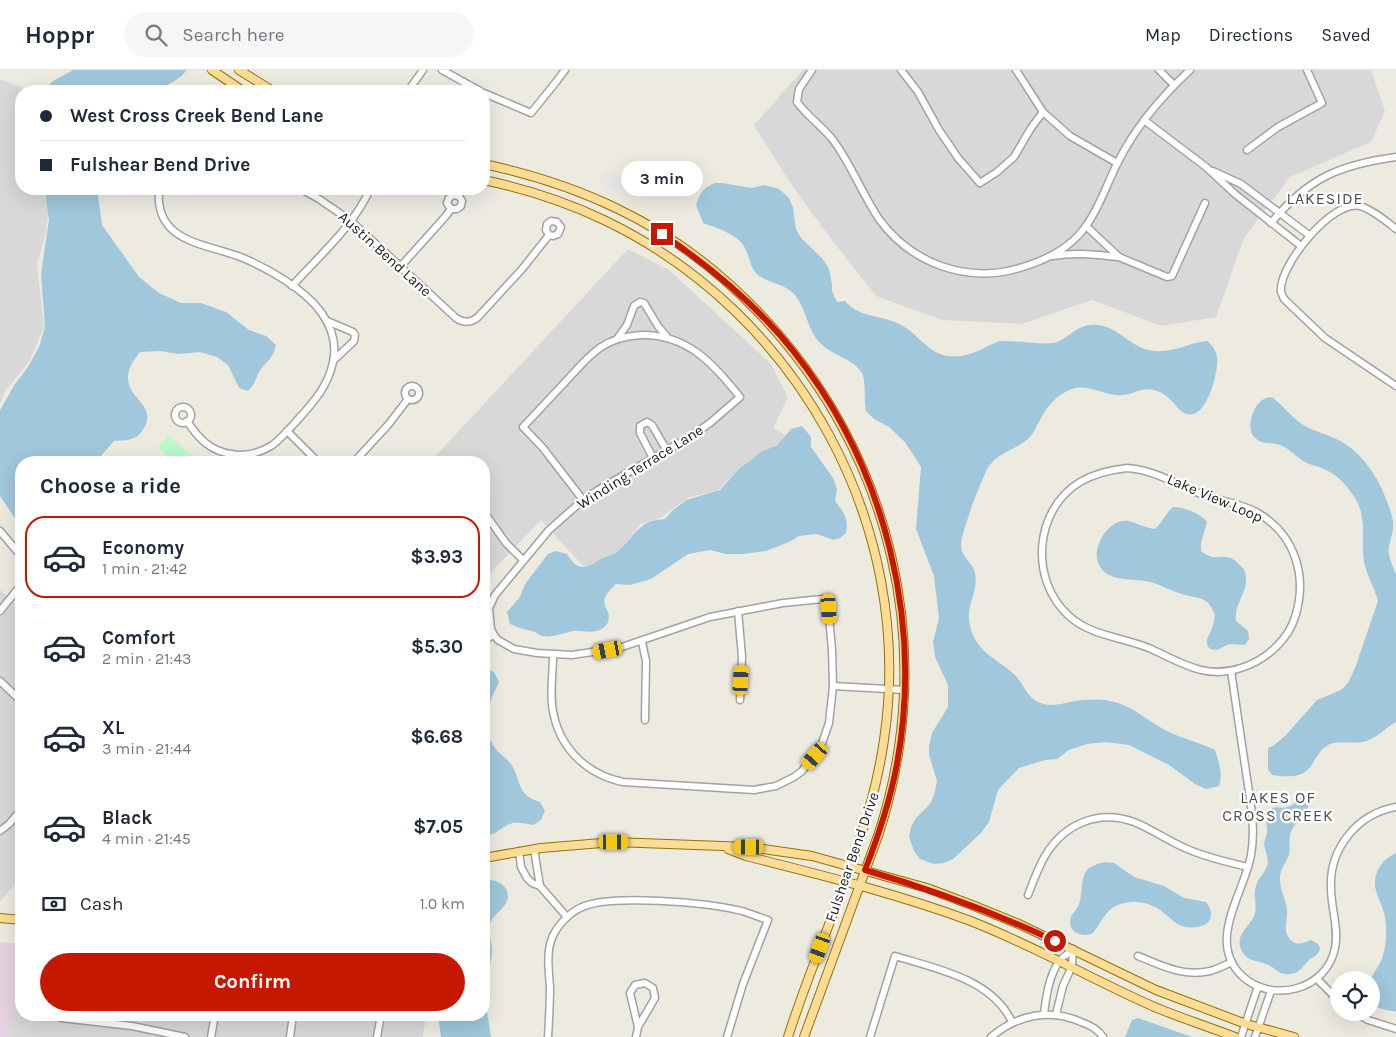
<!DOCTYPE html>
<meta charset="utf-8">
<style>
:root{--surface:#fff;--page:#f6f6f7;--text:#1f2937;--muted:#747a83;--line:#e0e1e3;--accent:#c61800}
body{margin:0;font-family:Karla,sans-serif;background:var(--page);color:var(--text);height:100vh;display:flex;flex-direction:column;font-size:19px;white-space:nowrap}
*{box-sizing:border-box;margin:0}
p{font-size:16px;color:var(--muted)}
.icon{flex:none;width:28px;height:28px;fill:none;stroke:currentColor;stroke-width:2;stroke-linecap:round;stroke-linejoin:round}
.map{position:relative;flex:1;overflow:hidden}
.details{position:absolute;left:15px;top:386px;width:475px;height:565px;display:flex;flex-direction:column;background:var(--surface);border-radius:20px;box-shadow:0 5px 20px #0002}
.details>*{flex:none}
.guide{position:absolute;left:15px;top:15px;width:475px;height:110px;border-radius:20px;box-shadow:0 5px 20px #0002;display:grid;align-content:center;height:110px;padding:0 25px;background:var(--surface)}
.buttons{position:absolute;left:1330px;top:901px;display:grid;gap:10px}
.buttons a{display:grid;place-items:center;width:50px;height:50px;border-radius:50%;background:var(--surface);box-shadow:0 5px 20px #0002;font-size:25px}
.end{position:absolute;width:22px;height:22px;margin:-11px;border:6px solid #c61800;background:#fff;box-shadow:0 0 0 2px #fff}
.from{border-radius:50%}
.bubble{position:absolute;height:35px;border-radius:18px;background:var(--surface);box-shadow:0 5px 20px #0002;font-size:16px;font-weight:700;line-height:35px;text-align:center}
.car{position:absolute;width:15px;height:30px;margin:-15px -8px;border-radius:6px;box-shadow:0 0 4px 1px #0007;background:linear-gradient(#f5c518 24%,#345 0 40%,#f5c518 0 76%,#345 0 86%,#f5c518 0)}
.guide b{display:flex;align-items:center;gap:18px;height:48px;font-size:19px}
.guide b+b{border-top:1px solid var(--line)}
.guide i{width:12px;height:12px;background:var(--text)}
ul{padding:0;list-style:none}
li{display:flex;align-items:center;gap:15px;height:82px;margin:0 10px 8px;padding:0 15px;border:2px solid transparent;border-radius:20px}
li div{flex:1}
li b{display:block;font-size:19px}
li em{font-style:normal;font-weight:700}
li.on{border-color:var(--accent)}
li>.icon{width:45px;height:45px;stroke-width:1.5}
h2{padding:0 25px;font-size:22px;line-height:60px}
.pay{display:flex;align-items:center;gap:12px;height:55px;padding:0 25px;font-size:19px}
.pay p{margin-inline-start:auto}
.action{display:flex;gap:10px;margin-top:auto;padding:10px 25px}
.action a{flex:1;height:58px;border-radius:30px;background:var(--accent);color:#fff;font-size:20px;font-weight:700;line-height:58px;text-align:center}
header{display:flex;align-items:center;gap:30px;box-sizing:border-box;height:70px;padding:0 25px;background:var(--surface);border-bottom:1px solid var(--line)}
header strong{font-size:24px}
nav{display:flex;gap:28px;margin-inline-start:auto;font-size:18px}
.search{width:350px;height:45px;background:var(--page);display:flex;align-items:center;gap:12px;box-sizing:border-box;padding:0 18px;border-radius:28px;color:var(--muted);font-size:19px}
.map>svg:first-child{display:block}
</style>
<header>
<strong>Hoppr</strong>
<div class="search"><svg class="icon" aria-label="search" viewBox="0 0 24 24"><circle cx="10" cy="10" r="6"/><path d="M15 15l6 6"/></svg>Search here</div>
<nav><a>Map</a><a>Directions</a><a>Saved</a></nav>
</header>
<div class="map">
<svg width="1396" height="967" viewBox="0 0 1396 967">
<rect width="100%" height="100%" fill="#edeae0"/>
<g fill="#d9d8d8">
<polygon points="803,0 1371,0 1385,41 1371,72 1290,107 1244,168 1216,247 1161,256 1092,230 1022,254 942,250 876,226 831,169 791,114 754,55"/>
<polygon points="0,9 24,18 25,21 21,21 21,119 35,119 35,121 43,122 48,144 46,163 37,194 44,257 29,292 5,321 0,334"/>
<polygon points="628,179 669,200 771,294 788,327 773,358 786,365 778,373 747,392 717,421 689,427 660,448 640,454 622,478 587,500 541,450 484,510 484,392 430,392"/>
<polygon points="0,520 21,538 21,808 0,831"/>
<polygon points="21,903 21,945 426,945 423,967 9,967"/>
</g>
<polygon fill="#e6d2e0" points="0,872 21,874 21,903 9,967 0,967"/>
<polygon fill="#bbf9c8" points="169,365 194,388 190,392 173,392 158,377"/>
<polygon fill="#e7e7e7" points="605,99 629,109 624,120 617,117 615,121 599,113"/>
<g fill="#a0c7db">
<path d="M73 0H186V1C179 11 169 12 160 21H43L53 11Z"/>
<path d="M715 113H722L752 118 764 115 779 119 789 128 793 138 796 159 801 168 822 188 829 199 832 214V221L837 232 845 231C858 247 879 245 897 253 915 260 924 279 943 285 958 289 973 284 986 277 991 275 996 272 1000 271 1013 270 1048 276 1057 272 1069 267 1077 256 1090 255 1115 252 1127 275 1148 280 1173 285 1185 273 1207 271 1213 276 1216 280 1217 288 1219 305 1202 367 1176 336 1167 325 1156 317 1142 320 1136 321 1129 325 1123 325 1105 327 1089 313 1072 319 1056 325 1046 337 1039 352 1036 356 1034 363 1031 366 1019 379 1000 381 989 396 982 407 961 463 961 475 961 487 973 493 975 503 979 519 967 534 969 550 973 582 996 587 1016 606 1023 614 1027 626 1036 631 1052 640 1067 631 1083 630 1093 629 1105 629 1115 632 1136 638 1151 654 1171 663 1185 669 1201 673 1215 680 1219 692 1223 704 1219 716L1206 719 1195 714 1169 695 1129 675 1106 672 1087 674 1069 680 1057 689 1045 690 1019 698 998 720 989 752 980 764 953 789 944 793 934 794 920 789 914 781 909 767 911 757 916 748 930 734 934 725 937 711 929 685V676L932 663 948 637V615L935 587 933 572 939 548 934 506 916 459 921 397 905 372 889 357 874 349 866 341C864 332 866 310 862 303 853 288 832 286 819 272 807 258 806 239 795 225 785 213 769 214 758 205 750 198 750 187 745 178 738 164 717 158 703 153L696 135C700 123 703 118 715 113Z"/>
<path d="M44 119H100L98 125 102 155 139 207 159 223 181 233H201L226 242 249 260 266 266 276 275C273 288 269 289 261 299 255 307 257 312 248 321L239 318 228 295 217 287 200 282 178 284 160 281 140 282C133 291 125 302 129 314 133 331 156 337 144 358 137 371 127 370 114 371L101 386 100 392H21V457L0 426V340L15 314 28 297 39 277 45 257 41 204 49 150Z"/>
<path d="M1272 327C1282 335 1290 345 1300 353 1313 362 1329 364 1342 372 1368 387 1384 418 1392 446 1395 459 1392 463 1389 476 1387 485 1393 496 1396 505V652C1385 658 1376 669 1363 672 1352 674 1339 670 1328 675 1321 679 1317 686 1313 693 1304 709 1288 707 1272 705L1268 700V678L1273 676 1286 665 1317 630 1341 620 1348 613 1355 598 1378 531C1375 518 1367 506 1364 492 1360 468 1369 448 1353 425 1346 414 1335 403 1322 398 1317 396 1310 395 1305 392 1296 387 1289 378 1280 375 1271 372 1262 375 1255 368 1245 359 1253 334 1264 329 1267 327 1269 328 1272 327Z"/>
<path d="M802 356 811 367V377L833 408 837 419 835 431C844 442 849 449 846 463L840 468 833 470 817 464 799 466 789 472 766 481 743 484H726L710 480 688 484 651 509 630 515 616 514C592 536 613 536 608 552 606 557 601 560 596 561 589 563 581 560 573 561 563 563 553 568 542 566 539 565 536 562 532 561 524 559 518 558 510 554L507 542 520 527 525 514 548 484 556 481 567 484C578 502 586 499 601 489 606 486 611 486 615 483 625 477 631 465 640 458 647 451 655 450 665 449L672 441 686 430 720 420 740 398 761 382 777 375 791 359Z"/>
<path d="M1173 437C1184 437 1200 443 1207 452 1205 462 1200 470 1201 481 1216 492 1218 484 1231 488 1235 490 1240 495 1243 498 1254 518 1233 531 1236 551L1248 561 1249 569 1245 575 1229 574 1217 580 1210 579C1203 571 1209 567 1212 558 1214 554 1214 549 1215 545 1213 541 1211 535 1207 532 1201 527 1193 527 1185 525 1172 522 1159 513 1145 511 1127 508 1101 512 1097 488 1095 471 1111 448 1129 451 1137 453 1145 458 1155 459 1163 452 1165 444 1173 437Z"/>
<path d="M484 598 494 602 499 612C488 635 479 654 495 678 499 684 507 688 511 694 522 711 516 725 540 732L545 741 541 750 533 755C527 754 519 752 513 753 502 755 495 768 484 764Z"/>
<path d="M1302 727 1307 730C1313 745 1295 750 1291 762 1288 770 1291 778 1289 785 1286 793 1281 798 1280 806 1279 818 1286 829 1287 840 1288 850 1282 861 1290 869 1297 877 1303 873 1311 870L1318 874 1320 878C1319 886 1313 886 1308 891 1302 897 1300 903 1290 904 1279 906 1275 897 1266 894 1255 890 1244 891 1240 876 1237 862 1252 855 1255 843 1257 834 1253 825 1256 816 1258 807 1266 803 1268 793 1268 786 1265 781 1264 774 1264 769 1268 765 1267 760 1267 754 1265 751 1266 745 1274 732 1278 740 1288 737 1294 735 1297 730 1302 727Z"/>
<path d="M1396 783V942C1389 939 1376 941 1372 932 1370 928 1370 913 1371 909 1375 899 1382 893 1384 881 1387 868 1387 856 1384 843 1382 835 1378 828 1376 821 1372 804 1381 790 1396 783Z"/>
<path d="M1106 792 1114 793 1134 807 1164 816 1184 828 1206 832C1209 836 1212 841 1211 846 1210 852 1206 855 1201 856 1176 863 1171 844 1153 836 1146 833 1138 831 1130 832 1106 835 1105 848 1093 863 1082 869 1066 861 1071 847 1073 842 1078 839 1079 834 1086 813 1075 797 1106 792Z"/>
<path d="M490 810C499 811 508 816 508 827 507 839 490 844 489 859 488 866 492 872 492 879 492 892 487 904 486 917 484 934 489 950 491 967H441L438 945H484V816Z"/>
<polygon points="1138,948 1192,967 1125,967 1132,950"/>
</g>
<g fill="none" stroke-linecap="round" stroke-linejoin="round">
<defs>
<g id="minor">
<polyline points="442,0 480,21"/>
<path d="M812 0 799 19 797 32C807 46 822 56 833 70 851 94 862 124 879 149 910 192 964 213 1016 199 1042 192 1070 179 1086 156 1100 137 1107 113 1118 92 1136 56 1161 27 1190 0"/>
<polyline points="901,0 918,22 939,60 958,88 980,113 997,102 1014,87 1031,58 1043,42"/>
<polyline points="1016,0 1043,42 1070,66 1117,93"/>
<polyline points="1159,0 1174,15"/>
<polyline points="408,21 423,0"/>
<polyline points="484,23 531,43 556,12 565,0"/>
<polyline points="1144,50 1206,97 1235,124 1301,176"/>
<polyline points="1247,80 1278,57 1322,33 1307,0"/>
<polyline points="1213,101 1241,114 1309,165"/>
<path d="M159 119C154 174 207 173 243 188 269 199 304 219 321 242 331 256 337 274 333 292 328 318 310 336 293 355 286 362 279 371 271 376 259 383 245 387 231 384 210 381 198 368 187 351"/>
<path d="M301 119 319 129 351 151 456 248C463 253 471 253 478 247L523 198 549 165 553 166 558 164 561 157 557 152 551 151 547 154 546 160 549 165"/>
<path d="M1271 153C1308 108 1339 95 1396 87"/>
<polyline points="1086,156 1119,187 1167,207 1172,206 1205,133"/>
<path d="M1396 159C1386 151 1373 140 1360 136 1333 129 1278 196 1281 222 1282 224 1283 227 1284 229L1325 268 1396 316"/>
<path d="M1053 186C1076 182 1097 185 1119 187"/>
<polyline points="401,196 445,147 451,139 447,133 449,128 454,125 459,126 462,131 461,136 457,139 451,139"/>
<path d="M292 216C319 186 354 156 370 119"/>
<polyline points="327,251 353,262 355,265 354,271 334,290"/>
<polyline points="617,269 627,255 634,236 640,232 644,233 658,256 667,267"/>
<circle cx="412" cy="323" r="7"/>
<circle cx="183" cy="345" r="8"/>
<polyline points="287,361 318,392"/>
<polyline points="653,388 640,363 640,356 647,352 652,355 667,381"/>
<polyline points="354,392 388,355 408,329"/>
<path d="M1127 398C1155 400 1175 414 1201 424 1219 431 1241 433 1258 443 1295 465 1307 505 1296 544 1289 570 1266 590 1241 598 1205 610 1180 592 1149 578 1122 567 1091 566 1069 546 1029 510 1034 440 1080 412 1095 403 1110 400 1127 398Z"/>
<polyline points="484,442 506,473 523,490"/>
<polyline points="0,461 21,486"/>
<polyline points="0,541 21,515"/>
<polyline points="738,541 742,587 740,630"/>
<polyline points="484,570 494,565"/>
<polyline points="642,572 646,591 645,650"/>
<path d="M553 585C553 605 549 627 554 646 562 681 589 705 623 712L754 720 776 716 794 707 802 701 821 676 829 653 833 616 832 580 828 535 822 529 783 533 710 547 619 578 572 585 537 583 514 579 498 570 494 565 491 559 489 538 495 525 549 460 583 430 598 420 688 368 710 353 740 327C713 294 688 264 641 265 627 266 613 269 601 277 588 286 578 298 568 309 553 325 538 341 523 357L543 378 583 430"/>
<path d="M1231 601C1236 635 1241 669 1246 702 1250 729 1256 758 1251 785 1244 824 1206 871 1242 906 1272 934 1327 920 1335 878 1339 858 1331 838 1331 818 1329 779 1357 744 1396 737"/>
<polyline points="0,611 21,631"/>
<polyline points="833,616 905,620"/>
<polyline points="0,761 9,754 21,740"/>
<polyline points="534,779 540,816"/>
<polyline points="519,781 521,797 527,808 532,813 540,816 567,847"/>
<path d="M1028 825C1033 812 1038 798 1045 786 1064 754 1098 739 1134 752 1152 759 1168 771 1185 778 1205 787 1226 792 1248 797"/>
<path d="M1138 886C1162 896 1184 907 1210 901 1218 899 1225 895 1232 892"/>
<polyline points="1317,909 1339,931"/>
<polyline points="1354,942 1368,950 1396,959"/>
<path d="M1044 944C1046 927 1049 905 1060 890 1064 886 1069 883 1073 879"/>
<polyline points="1056,944 1063,916 1072,896 1073,879"/>
<polyline points="61,945 61,948 132,956 185,967"/>
<polyline points="211,967 215,945"/>
<polyline points="290,967 293,945"/>
<polyline points="377,967 381,945"/>
<path d="M548 967C549 950 550 934 550 917 549 902 546 883 552 868 557 856 568 844 580 838 608 823 709 833 742 841 751 844 759 847 768 850L743 914 727 967"/>
<polyline points="636,967 638,957 655,928 653,918 645,913 635,915 630,923 638,957"/>
<path d="M870 967 895 886C937 899 992 909 1012 952"/>
<path d="M991 967C1017 945 1050 938 1081 952 1090 955 1098 959 1103 967"/>
<polyline points="1241,967 1258,916"/>
<polyline points="1255,967 1271,921"/>
</g>
<g id="major">
<polyline points="212,0 243,21"/>
<polyline points="239,0 273,21"/>
<path d="M484 94C530 104 575 118 618 139 670 164 719 201 759 243 893 383 938 580 879 763L804 967"/>
<path d="M484 110C526 119 567 132 606 151 799 244 916 457 884 670 869 774 819 868 788 967"/>
<path d="M728 779 746 786C821 805 895 823 968 850 1031 874 1089 908 1150 935 1177 947 1207 956 1235 967"/>
<polyline points="484,788 541,778 614,772 749,777 812,786 927,818 972,835 1019,854 1156,920 1246,954 1294,967"/>
<polyline points="0,848 21,850"/>
</g>
</defs>
<use href="#minor" stroke="#a2a2a2" stroke-width="9"/>
<use href="#major" stroke="#927400" stroke-width="10"/>
<use href="#minor" stroke="#fff" stroke-width="6"/>
<use href="#major" stroke="#fcdc96" stroke-width="8"/>
</g>
<g fill="none" stroke-linecap="round" stroke-linejoin="round">
<path stroke="#c61800" stroke-width="6" d="M662 164C712 198 757 235 794 282 886 398 924 554 896 699 889 734 878 767 865 800 930 819 993 842 1055 871"/>
</g>
<g text-anchor="middle" stroke-width="4.5" stroke-linejoin="round" paint-order="stroke">
<g font-size="15" fill="#1b1b1b" stroke="#fff">
<text transform="translate(385 184) rotate(42)" y="5">Austin Bend Lane</text>
<text transform="translate(640 397) rotate(-32)" y="5">Winding Terrace Lane</text>
<text transform="translate(1215 428) rotate(23)" y="5">Lake View Loop</text>
<text transform="translate(852 787) rotate(-71)" y="5">Fulshear Bend Drive</text>
</g>
<g font-size="16" letter-spacing="1" fill="#4e4e4e" stroke="#fff">
<text x="1325" y="134">LAKESIDE</text>
<text x="1278" y="733">LAKES OF<tspan x="1278" dy="18">CROSS CREEK</tspan></text>
</g>
</g>
</svg>
<div class="buttons">
<a><svg class="icon" aria-label="locate" viewBox="0 0 24 24"><circle cx="12" cy="12" r="6"/><path d="M12 2v4M12 18v4M2 12h4M18 12h4"/></svg></a>
</div>
<i class="end from" style="left:1055px;top:871px"></i>
<i class="end" style="left:662px;top:164px"></i>
<div class="bubble" style="left:621px;top:91px;width:82px">3 min</div>
<i class="car" style="left:829px;top:539px;rotate:176deg"></i>
<i class="car" style="left:608px;top:580px;rotate:259deg"></i>
<i class="car" style="left:741px;top:610px;rotate:3deg"></i>
<i class="car" style="left:815px;top:686px;rotate:221deg"></i>
<i class="car" style="left:614px;top:772px;rotate:90deg"></i>
<i class="car" style="left:749px;top:777px;rotate:270deg"></i>
<i class="car" style="left:820px;top:878px;rotate:200deg"></i>
<div class="guide">
<b><i class="from"></i>West Cross Creek Bend Lane</b>
<b><i></i>Fulshear Bend Drive</b>
</div>
<section class="details">
<h2>Choose a ride</h2>
<ul>
<li class="on"><svg class="icon" aria-label="car" viewBox="0 0 24 24"><path d="M5 17H2v-5l4-1 3-4h7l3 4 3 1v5h-3M9 17h6M6 11h13"/><circle cx="7" cy="17" r="2"/><circle cx="17" cy="17" r="2"/></svg><div><b>Economy</b><p>1 min · 21:42</p></div><em>$3.93</em></li>
<li><svg class="icon" aria-label="car" viewBox="0 0 24 24"><path d="M5 17H2v-5l4-1 3-4h7l3 4 3 1v5h-3M9 17h6M6 11h13"/><circle cx="7" cy="17" r="2"/><circle cx="17" cy="17" r="2"/></svg><div><b>Comfort</b><p>2 min · 21:43</p></div><em>$5.30</em></li>
<li><svg class="icon" aria-label="car" viewBox="0 0 24 24"><path d="M5 17H2v-5l4-1 3-4h7l3 4 3 1v5h-3M9 17h6M6 11h13"/><circle cx="7" cy="17" r="2"/><circle cx="17" cy="17" r="2"/></svg><div><b>XL</b><p>3 min · 21:44</p></div><em>$6.68</em></li>
<li><svg class="icon" aria-label="car" viewBox="0 0 24 24"><path d="M5 17H2v-5l4-1 3-4h7l3 4 3 1v5h-3M9 17h6M6 11h13"/><circle cx="7" cy="17" r="2"/><circle cx="17" cy="17" r="2"/></svg><div><b>Black</b><p>4 min · 21:45</p></div><em>$7.05</em></li>
</ul>
<div class="pay"><svg class="icon" aria-label="cash" viewBox="0 0 24 24"><path d="M3 7h18v10H3z"/><circle cx="12" cy="12" r="2"/></svg>Cash<p>1.0 km</p></div>
<div class="action"><a>Confirm</a></div>
</section>
</div>
